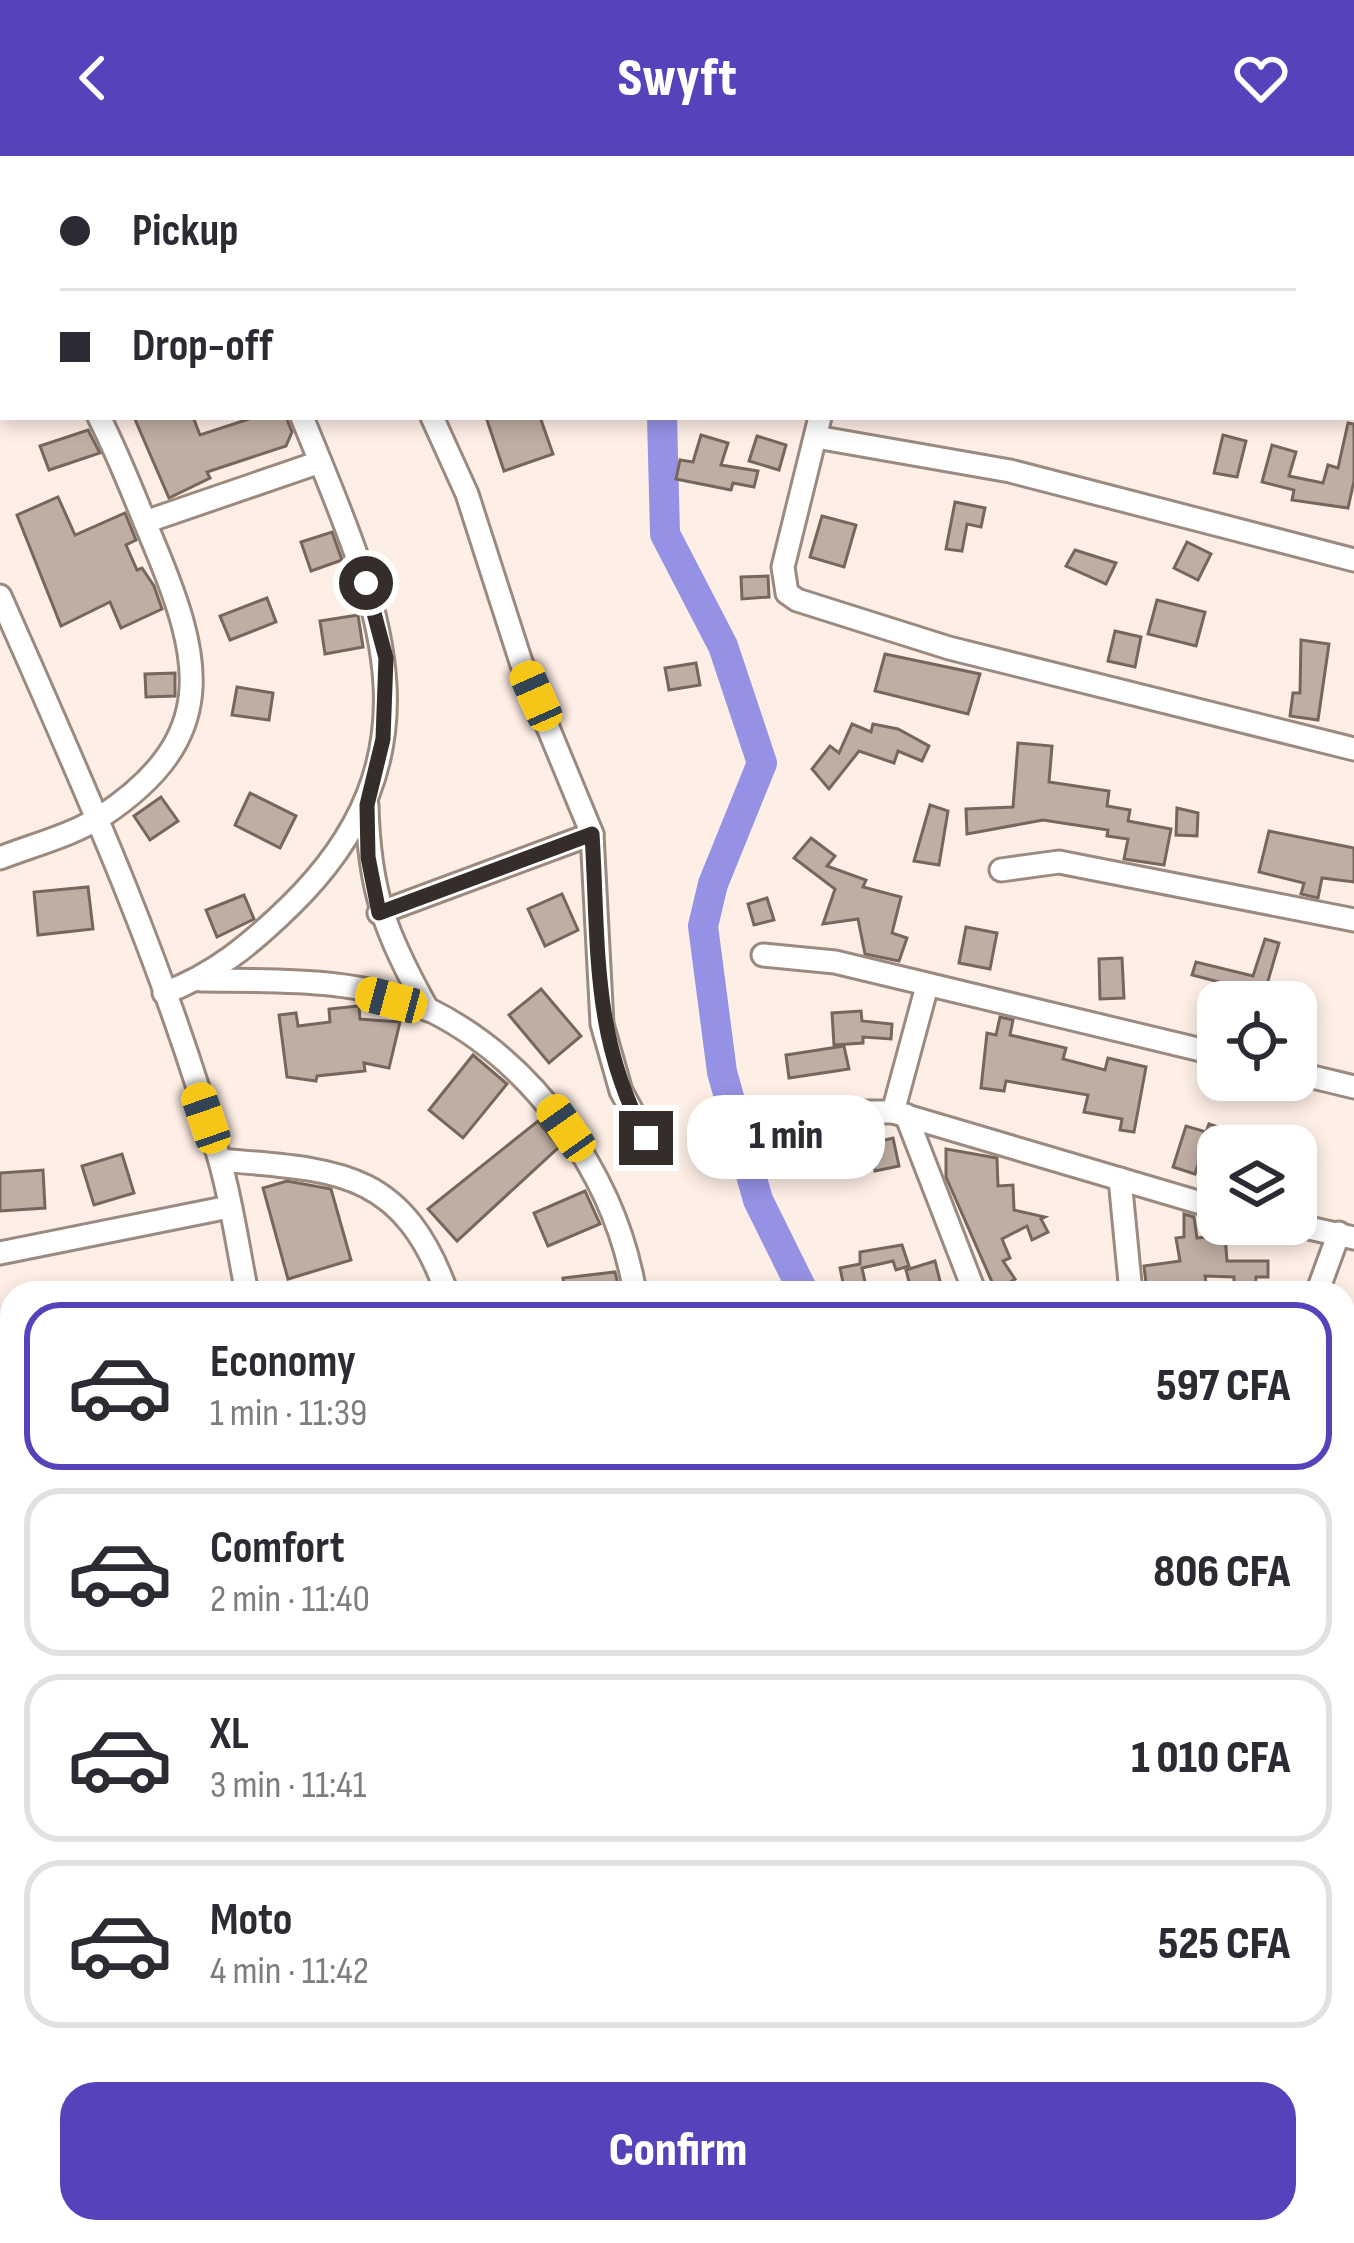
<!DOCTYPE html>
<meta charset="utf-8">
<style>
:root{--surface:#fff;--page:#f2f2f3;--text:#2b2b33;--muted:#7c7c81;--line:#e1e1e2;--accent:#5643bb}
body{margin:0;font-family:"Sofia Sans Condensed",sans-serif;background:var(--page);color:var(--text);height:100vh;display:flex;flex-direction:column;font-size:45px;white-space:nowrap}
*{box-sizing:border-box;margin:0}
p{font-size:39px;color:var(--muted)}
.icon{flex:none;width:66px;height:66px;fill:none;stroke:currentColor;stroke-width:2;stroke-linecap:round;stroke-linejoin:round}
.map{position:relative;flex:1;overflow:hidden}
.sheet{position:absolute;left:0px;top:1125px;width:1356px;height:963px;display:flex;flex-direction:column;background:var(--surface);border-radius:36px 36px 0 0;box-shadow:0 6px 18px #0003}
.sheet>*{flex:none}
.top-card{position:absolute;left:0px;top:0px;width:1356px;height:264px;box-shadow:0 6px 18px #0003;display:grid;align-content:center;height:264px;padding:0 60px;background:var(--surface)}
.controls{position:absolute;left:1197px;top:825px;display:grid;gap:24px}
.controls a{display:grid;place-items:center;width:120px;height:120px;border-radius:24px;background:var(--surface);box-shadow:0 6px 18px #0003;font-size:60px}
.end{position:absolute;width:54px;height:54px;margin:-27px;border:15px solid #342d29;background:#fff;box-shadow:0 0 0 6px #fff}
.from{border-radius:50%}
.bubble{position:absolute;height:84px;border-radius:36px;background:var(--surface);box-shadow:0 6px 18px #0003;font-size:39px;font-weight:800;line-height:84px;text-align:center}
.car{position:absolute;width:36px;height:72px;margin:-36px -18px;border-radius:15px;box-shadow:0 0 9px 3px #0007;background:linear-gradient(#f5c518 24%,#345 0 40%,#f5c518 0 76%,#345 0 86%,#f5c518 0)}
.top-card b{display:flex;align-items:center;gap:42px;height:114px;font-size:45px}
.top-card b+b{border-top:3px solid var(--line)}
.top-card i{width:30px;height:30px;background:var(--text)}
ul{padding:21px 0 0;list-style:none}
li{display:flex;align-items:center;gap:36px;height:168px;margin:0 24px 18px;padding:0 36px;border:6px solid var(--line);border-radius:36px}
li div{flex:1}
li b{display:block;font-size:45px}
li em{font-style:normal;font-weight:800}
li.active{border-color:var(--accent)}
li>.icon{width:108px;height:108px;stroke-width:1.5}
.button{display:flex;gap:24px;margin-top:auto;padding:24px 60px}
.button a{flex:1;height:138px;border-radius:36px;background:var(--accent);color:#fff;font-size:48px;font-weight:800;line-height:138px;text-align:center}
header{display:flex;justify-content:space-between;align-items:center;height:156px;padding:0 60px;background:var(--accent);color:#fff;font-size:54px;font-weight:800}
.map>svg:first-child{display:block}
</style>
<header><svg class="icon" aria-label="back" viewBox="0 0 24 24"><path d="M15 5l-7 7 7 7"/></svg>Swyft<svg class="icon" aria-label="heart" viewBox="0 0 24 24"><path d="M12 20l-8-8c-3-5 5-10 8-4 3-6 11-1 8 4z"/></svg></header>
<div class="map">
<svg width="1354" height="2087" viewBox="0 0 1354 2087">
<rect width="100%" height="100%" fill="#feefe6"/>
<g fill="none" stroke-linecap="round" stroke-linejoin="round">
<g stroke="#9592e5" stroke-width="30">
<polyline points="548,0 551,3"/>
<polyline points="662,261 665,378 723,490 762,607 713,728 703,770 722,916 758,1044 804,1137"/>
<polyline points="1212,2076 1218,2087"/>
</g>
</g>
<g fill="#bfaea3" stroke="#76675c" stroke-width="3">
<polygon points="134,261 193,261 200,279 255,261 286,261 292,276 286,290 207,316 210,322 169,342"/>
<polygon points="486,261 540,261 553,298 504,315"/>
<polygon points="1348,267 1354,268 1354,325 1348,352 1292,344 1294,334 1262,326 1272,289 1296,296 1289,320 1323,327 1328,309 1338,312"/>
<polygon points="88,274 100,297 49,314 40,290"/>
<polygon points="701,279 728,287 721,309 758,315 754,331 733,327 731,334 676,323 680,304 693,306"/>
<polygon points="1223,279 1246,285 1237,321 1214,317"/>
<polygon points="757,280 786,289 779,314 749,305"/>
<polygon points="58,341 75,379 125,357 136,384 126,389 137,414 142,412 154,430 162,453 121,472 110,446 61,470 17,359"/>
<polygon points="955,346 985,352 981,371 967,368 962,395 946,393"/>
<polygon points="822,360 856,369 844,411 810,401"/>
<polygon points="332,376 342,404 311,415 301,386"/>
<polygon points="1187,386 1211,398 1198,424 1174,412"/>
<polygon points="1075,394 1116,407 1106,428 1066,410"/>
<polygon points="768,420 769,441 742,443 741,421"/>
<polygon points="267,442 276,466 230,484 220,460"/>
<polygon points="1157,444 1205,456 1196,490 1148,478"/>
<polygon points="358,459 363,491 325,498 320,465"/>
<polygon points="1115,475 1141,481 1135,511 1108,505"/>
<polygon points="1301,484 1329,488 1318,564 1290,560 1293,537 1300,537"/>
<polygon points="885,498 980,518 968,558 875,535"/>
<polygon points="696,507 700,529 669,534 665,512"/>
<polygon points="175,517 175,540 146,541 145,518"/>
<polygon points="237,531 273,537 269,564 232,559"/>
<polygon points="852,568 871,576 873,568 898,573 929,590 922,605 898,595 894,607 859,595 829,633 812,613 830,590 839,597"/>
<polygon points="1018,587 1052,590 1049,626 1109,635 1107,650 1130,654 1128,665 1171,673 1164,709 1124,703 1128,683 1107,680 1108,674 1043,664 967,678 966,653 1013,651"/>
<polygon points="250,637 296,660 280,692 235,669"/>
<polygon points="161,641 178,665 150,684 134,660"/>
<polygon points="930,649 948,655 939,709 914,705"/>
<polygon points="1177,652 1198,657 1197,680 1176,679"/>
<polygon points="1269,675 1354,692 1354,726 1322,722 1318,742 1301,738 1304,727 1259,716"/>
<polygon points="811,682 835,700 827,710 866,724 863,731 901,741 892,777 907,782 899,805 865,798 858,763 823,768 835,733 794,702"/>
<polygon points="88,731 93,773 38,779 34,736"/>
<polygon points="562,738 578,774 545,790 528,753"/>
<polygon points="244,739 254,763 217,781 206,754"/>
<polygon points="767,742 774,764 754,769 748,748"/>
<polygon points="966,771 997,777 990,813 959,807"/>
<polygon points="1265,783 1279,787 1265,835 1289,840 1288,846 1246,846 1250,834 1192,819 1196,806 1253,820"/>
<polygon points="1122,802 1124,842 1100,843 1099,803"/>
<polygon points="541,833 581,880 549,907 509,859"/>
<polygon points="359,850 360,863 400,866 389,912 364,907 365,915 317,920 316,925 287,921 279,859 296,857 298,870 330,866 329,853"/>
<polygon points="861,855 862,865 892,868 891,883 863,881 863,887 834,889 832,857"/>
<polygon points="1000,861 1013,864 1010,879 1066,892 1063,903 1105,914 1108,902 1146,911 1134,976 1120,974 1122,963 1084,956 1088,939 1006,925 1004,935 981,932 987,877 996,879"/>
<polygon points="844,890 849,913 789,922 786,899"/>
<polygon points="473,899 507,928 463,982 429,954"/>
<polygon points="538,965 559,991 457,1085 428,1053"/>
<polygon points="1209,968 1236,977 1232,990 1205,986 1195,1018 1173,1011 1186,970 1206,976"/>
<polygon points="893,982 899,1010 875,1015 873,1007 821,1012 819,986 856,983 857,991"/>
<polygon points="946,993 997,1002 998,1030 1013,1029 1014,1054 1045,1061 1041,1063 1048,1076 1032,1084 1027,1070 1002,1083 1010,1102 1003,1105 1015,1123 996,1135 946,1021"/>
<polygon points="122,998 134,1037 94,1049 82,1010"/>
<polygon points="43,1014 45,1052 0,1055 0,1017"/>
<polygon points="287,1025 331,1033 351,1104 288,1123 263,1032"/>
<polygon points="585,1035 600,1068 548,1090 534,1057"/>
<polygon points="1184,1058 1194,1061 1197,1082 1225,1079 1227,1105 1268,1105 1268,1121 1256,1121 1255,1137 1234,1137 1234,1121 1205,1120 1206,1127 1147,1136 1144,1110 1180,1105 1176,1082 1184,1081"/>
<polygon points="902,1089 909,1110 896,1114 893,1105 862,1112 865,1126 844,1131 840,1112 860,1108 860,1096"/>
<polygon points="935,1105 943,1137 912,1137 906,1114"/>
<polygon points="615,1116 620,1137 565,1137 563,1122"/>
</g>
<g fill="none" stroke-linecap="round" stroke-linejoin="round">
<defs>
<g id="minor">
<polyline points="118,0 122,3"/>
<polyline points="308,0 310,3"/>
<polyline points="1152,0 1161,3"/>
<polyline points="697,3 698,0"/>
<polyline points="882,3 882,0"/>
<polyline points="1353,40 1354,34"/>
<polyline points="1353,63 1354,63"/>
<polyline points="0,156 3,158"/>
<polyline points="1353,217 1354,217"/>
<polyline points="432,261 467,338 521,506 592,678 602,868 621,935 646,981"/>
<polyline points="820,261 783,411 787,437 797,444 949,492 1354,593"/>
<polyline points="816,281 1010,315 1354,404"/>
<polyline points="145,366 320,306"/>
<path d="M0 440C81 623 165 809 219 1002 232 1046 238 1093 247 1137"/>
<path d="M367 649C369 736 386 779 428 854"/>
<path d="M0 702C33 689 73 679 102 660 221 581 202 503 154 388 136 345 120 302 99 261"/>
<polyline points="1001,714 1059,706 1354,764"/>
<polyline points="379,757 592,678"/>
<polyline points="763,799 835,806 1218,898"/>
<path d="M201 824C273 825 363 821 430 854 536 907 616 1021 635 1137"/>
<path d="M164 837C214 819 252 787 290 750 452 592 374 439 302 261"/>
<polyline points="1296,917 1354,931"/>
<polyline points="759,956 893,956 1218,1052"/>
<polyline points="893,956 927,830"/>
<polyline points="906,959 975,1137"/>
<path d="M220 1004C335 1014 402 1012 447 1137"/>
<polyline points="1120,1023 1131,1137"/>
<polyline points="1291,1068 1354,1082"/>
<polyline points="0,1097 229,1051"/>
<polyline points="1317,1137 1339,1077"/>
<polyline points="0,1192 12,1190"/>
<polyline points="0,1317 12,1315"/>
<polyline points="1344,1390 1354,1396"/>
<polyline points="0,1444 12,1442"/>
<polyline points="1344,1449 1354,1412"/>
<polyline points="3,1518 12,1565"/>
<polyline points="1344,1735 1354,1736"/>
<polyline points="0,1754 12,1766"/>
<polyline points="1344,1907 1354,1905"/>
<polyline points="0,1983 12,1973"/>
<polyline points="1344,2055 1354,2028"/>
<polyline points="180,2076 192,2087"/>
<polyline points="430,2076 433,2087"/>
<polyline points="1046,2076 1060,2087"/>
<polyline points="98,2087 108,2076"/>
</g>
</defs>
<use href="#minor" stroke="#9a8a7f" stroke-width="27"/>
<use href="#minor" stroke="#fff" stroke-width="21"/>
</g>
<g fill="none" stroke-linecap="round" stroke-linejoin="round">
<path stroke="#342d29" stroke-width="15" d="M366 427 386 502 383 583 367 649 368 701 379 757 592 678C599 790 591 880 646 982"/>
</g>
</svg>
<div class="controls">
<a><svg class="icon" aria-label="locate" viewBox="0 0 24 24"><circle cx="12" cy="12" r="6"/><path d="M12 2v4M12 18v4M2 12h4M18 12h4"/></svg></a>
<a><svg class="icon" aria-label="layers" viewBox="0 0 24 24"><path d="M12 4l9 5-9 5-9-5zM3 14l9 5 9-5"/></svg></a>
</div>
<i class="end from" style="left:366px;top:427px"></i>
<i class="end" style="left:646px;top:982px"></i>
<div class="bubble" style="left:687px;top:939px;width:198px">1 min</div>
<i class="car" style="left:536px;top:540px;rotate:336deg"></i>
<i class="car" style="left:391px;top:844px;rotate:285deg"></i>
<i class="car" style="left:206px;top:962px;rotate:341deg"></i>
<i class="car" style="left:566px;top:972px;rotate:325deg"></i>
<div class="top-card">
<b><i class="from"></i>Pickup</b>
<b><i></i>Drop-off</b>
</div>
<section class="sheet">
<ul>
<li class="active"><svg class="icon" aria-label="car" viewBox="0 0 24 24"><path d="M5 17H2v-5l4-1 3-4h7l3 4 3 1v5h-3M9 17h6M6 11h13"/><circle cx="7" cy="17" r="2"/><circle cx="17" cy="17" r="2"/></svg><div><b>Economy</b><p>1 min · 11:39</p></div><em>597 CFA</em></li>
<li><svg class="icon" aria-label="car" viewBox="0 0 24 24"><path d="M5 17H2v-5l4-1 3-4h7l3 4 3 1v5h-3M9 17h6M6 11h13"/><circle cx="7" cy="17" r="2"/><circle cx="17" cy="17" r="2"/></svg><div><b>Comfort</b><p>2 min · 11:40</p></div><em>806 CFA</em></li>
<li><svg class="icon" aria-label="car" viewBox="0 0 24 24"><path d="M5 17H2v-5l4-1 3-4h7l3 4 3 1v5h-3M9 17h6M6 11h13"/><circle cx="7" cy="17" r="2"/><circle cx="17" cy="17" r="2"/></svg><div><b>XL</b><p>3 min · 11:41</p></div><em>1 010 CFA</em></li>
<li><svg class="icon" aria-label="car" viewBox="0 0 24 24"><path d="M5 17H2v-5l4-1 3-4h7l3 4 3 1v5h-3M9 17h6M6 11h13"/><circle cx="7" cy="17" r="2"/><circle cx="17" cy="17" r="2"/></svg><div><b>Moto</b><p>4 min · 11:42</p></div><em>525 CFA</em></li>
</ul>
<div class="button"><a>Confirm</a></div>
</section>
</div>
